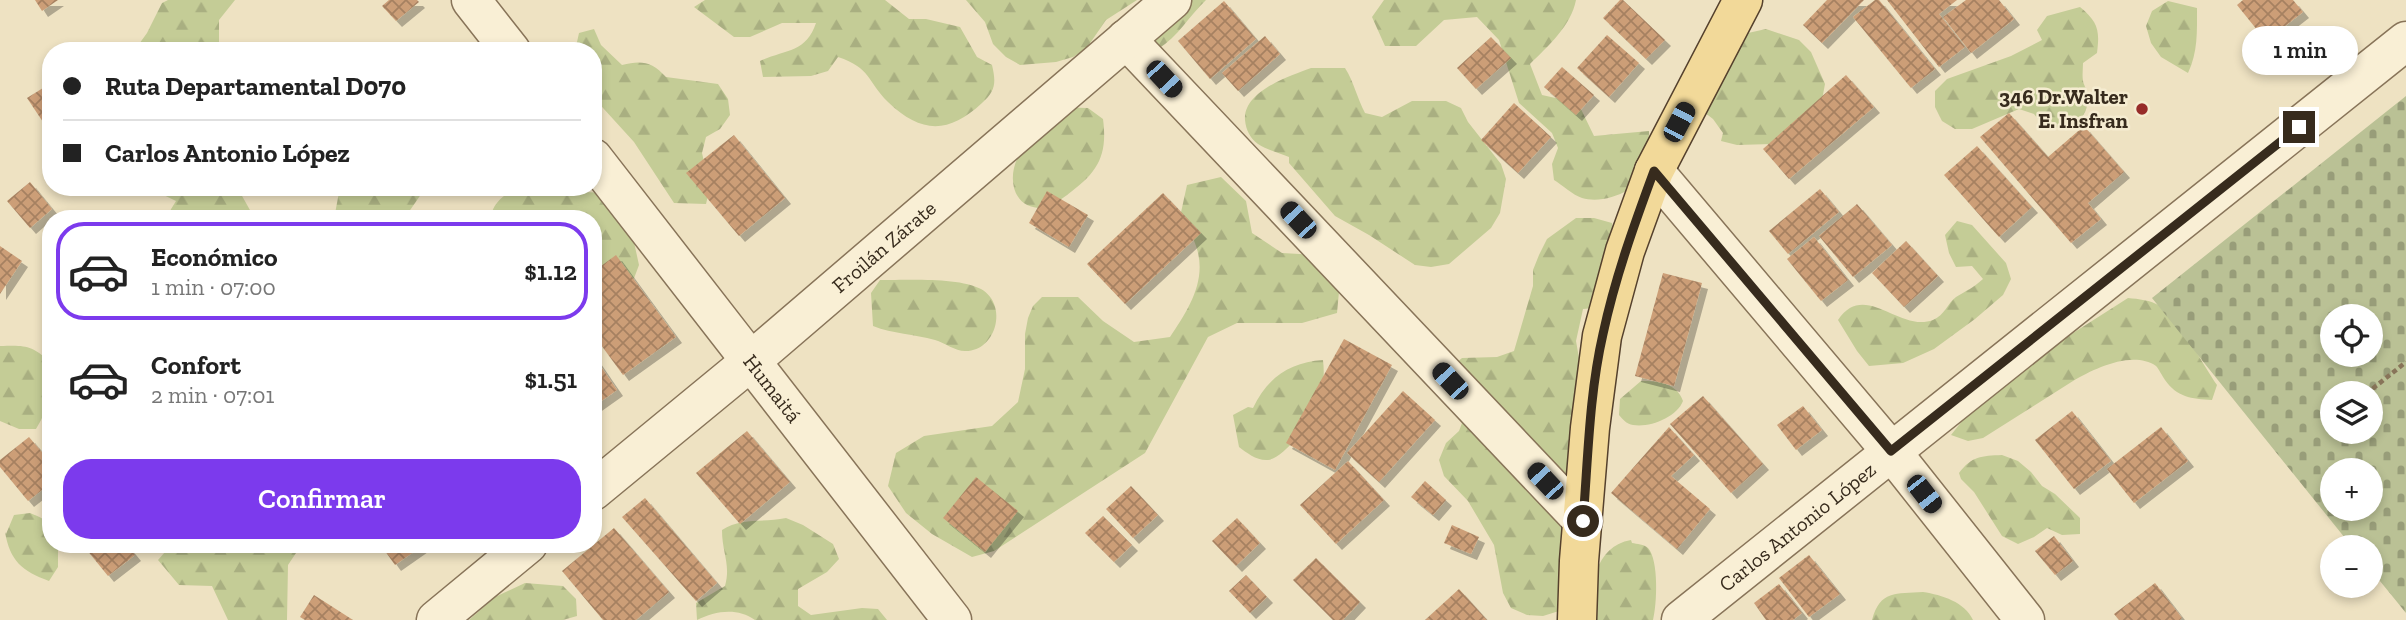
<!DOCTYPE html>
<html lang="es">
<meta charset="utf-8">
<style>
:root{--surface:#fff;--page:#f6f6f6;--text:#222;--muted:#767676;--line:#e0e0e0;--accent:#7c3aed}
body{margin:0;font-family:"Zilla Slab",serif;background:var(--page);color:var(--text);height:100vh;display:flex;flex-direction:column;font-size:26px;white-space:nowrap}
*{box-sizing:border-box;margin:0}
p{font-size:23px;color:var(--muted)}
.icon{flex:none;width:38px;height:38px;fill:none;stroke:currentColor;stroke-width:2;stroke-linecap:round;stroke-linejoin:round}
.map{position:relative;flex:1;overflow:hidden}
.sheet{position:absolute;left:42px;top:210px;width:560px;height:343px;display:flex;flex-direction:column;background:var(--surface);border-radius:28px;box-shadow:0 4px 10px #0003}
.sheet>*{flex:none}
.banner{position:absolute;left:42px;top:42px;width:560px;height:154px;border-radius:28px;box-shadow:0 4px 10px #0003;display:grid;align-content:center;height:154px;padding:0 21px;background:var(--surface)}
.controls{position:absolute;left:2320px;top:304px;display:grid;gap:14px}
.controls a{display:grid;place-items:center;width:63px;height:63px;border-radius:50%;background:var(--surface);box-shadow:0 4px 10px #0003;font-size:35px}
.end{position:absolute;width:32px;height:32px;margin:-16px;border:9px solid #372b1d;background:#fff;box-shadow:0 0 0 4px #fff}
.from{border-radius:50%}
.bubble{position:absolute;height:49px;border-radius:24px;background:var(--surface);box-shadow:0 4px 10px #0003;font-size:23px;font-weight:600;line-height:49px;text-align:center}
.car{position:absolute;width:21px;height:42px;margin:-21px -10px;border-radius:9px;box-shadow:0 0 5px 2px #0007;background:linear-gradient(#222 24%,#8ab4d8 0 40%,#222 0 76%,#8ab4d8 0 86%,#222 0)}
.banner b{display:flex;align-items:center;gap:24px;height:66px;font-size:26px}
.banner b+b{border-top:2px solid var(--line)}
.banner i{width:18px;height:18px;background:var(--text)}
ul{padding:12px 0 0;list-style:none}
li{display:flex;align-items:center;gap:21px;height:98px;margin:0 14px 10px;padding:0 7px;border:4px solid transparent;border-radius:28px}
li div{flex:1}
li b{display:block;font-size:26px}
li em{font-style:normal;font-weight:600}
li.active{border-color:var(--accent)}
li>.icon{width:63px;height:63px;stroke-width:1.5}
.button{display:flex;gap:14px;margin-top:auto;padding:14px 21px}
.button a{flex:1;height:80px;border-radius:28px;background:var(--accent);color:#fff;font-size:28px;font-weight:600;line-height:80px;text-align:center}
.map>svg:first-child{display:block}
</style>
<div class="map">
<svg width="2406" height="620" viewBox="0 0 2406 620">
<defs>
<pattern id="forest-firs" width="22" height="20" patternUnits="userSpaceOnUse" patternTransform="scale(1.75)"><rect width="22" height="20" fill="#c4cc96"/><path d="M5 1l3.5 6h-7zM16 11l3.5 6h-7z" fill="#a9af81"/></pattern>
<pattern id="cemetery-stones" width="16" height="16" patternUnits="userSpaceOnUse" patternTransform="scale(1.75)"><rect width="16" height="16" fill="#bac195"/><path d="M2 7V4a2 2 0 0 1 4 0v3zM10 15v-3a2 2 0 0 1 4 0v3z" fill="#989d79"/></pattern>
<pattern id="building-cross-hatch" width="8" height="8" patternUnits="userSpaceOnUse" patternTransform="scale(1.75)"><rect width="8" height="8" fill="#cc9e77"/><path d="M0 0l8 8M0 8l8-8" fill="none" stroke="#a68161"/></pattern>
<filter id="shadow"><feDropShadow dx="6" dy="6" stdDeviation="0" flood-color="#0004"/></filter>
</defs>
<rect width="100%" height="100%" fill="#eee2c2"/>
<g fill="url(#forest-firs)">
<polygon points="168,0 235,0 219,20 219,51 134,51 147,33 162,3"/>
<path d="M705 0H885L909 19H926L960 27 977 57 992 65C996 82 996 91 982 103 949 134 921 134 888 102 867 81 871 68 838 57L828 71 811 76 763 77 760 61C786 49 806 53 816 23H782L750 37H734L694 7Z"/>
<polygon points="966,0 1137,0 1106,20 1086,49 1073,57 1056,62 1020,65 1006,57 993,44 985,22"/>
<path d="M1174 0H1206C1189 16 1178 37 1158 49L1151 44Z"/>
<path d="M1384 0H1576C1571 26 1548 46 1530 64L1542 95 1578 103 1594 136 1649 131C1649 141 1651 154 1649 164 1643 189 1606 205 1582 198 1573 195 1562 185 1554 180L1552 164 1558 148 1552 133 1519 103 1499 40 1477 17 1444 20 1416 46H1385L1372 17Z"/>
<path d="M2168 1 2197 8C2197 32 2198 52 2188 73L2161 57 2151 43 2146 26 2152 11Z"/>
<path d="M2080 7C2098 22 2100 30 2097 53L2083 63C2083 69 2082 75 2083 81 2084 86 2088 91 2088 97 2088 124 2066 130 2044 127L2034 114 2019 109 1972 129H1955L1942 121 1935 107V91L1947 79 2011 56 2042 40 2037 30 2047 16Z"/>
<path d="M594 29 601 45 622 65C642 60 652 62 666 77L718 84 728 99 730 115 720 129 706 137 702 153 710 187 706 204 674 203 634 142 593 97V51H575L579 33Z"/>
<polygon points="1766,29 1799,40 1811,52 1825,84 1822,100 1772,144 1737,145 1721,141 1723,133 1713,119 1700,109 1732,42 1748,33"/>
<path d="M1311 68H1345C1354 82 1357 98 1365 113L1382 117 1412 101H1446L1461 108 1468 122 1501 164 1506 179 1500 213 1491 228 1449 264 1431 267 1415 265 1369 235 1335 216 1289 163V157C1279 153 1267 150 1258 144 1250 138 1246 130 1245 120 1243 91 1290 76 1311 68Z"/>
<path d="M1053 107 1088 108 1103 119C1108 157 1097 173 1067 195 1059 201 1049 208 1038 208 1013 206 1008 179 1017 159 1025 139 1040 123 1053 107Z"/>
<path d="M1221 177 1246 201 1252 233 1282 253 1317 255 1340 281 1337 313 1302 323H1237L1208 337 1145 453 994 551 972 557 932 534 906 513 888 486 896 453 924 436 992 426 1018 402 1025 369V334L1028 318 1033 306 1042 297H1078L1103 321 1134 342 1170 337C1188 310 1208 280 1196 246 1193 236 1185 226 1180 217L1187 185Z"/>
<polygon points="147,187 237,187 255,219 165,219 176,201"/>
<polygon points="340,187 426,187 404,219 334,219"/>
<path d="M518 187H567L569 191 603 193 632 233 639 265 633 281 593 283V219H490C493 202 504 195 518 187Z"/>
<polygon points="1576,218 1594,218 1612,223 1615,239 1594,308 1583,309 1576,341 1588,409 1559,611 1543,616 1527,615 1511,608 1503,593 1494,545 1468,501 1444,476 1439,460 1446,443 1459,431 1465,415 1449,369 1462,358 1497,357 1514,351 1533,286 1533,270 1539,255 1547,239"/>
<path d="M1957 221 1972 225 2006 263 2011 279 2003 295 1975 319 1934 349 1903 363 1869 366 1857 351 1838 320C1865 280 1899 333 1933 320 1945 315 1947 304 1956 297 1967 290 1972 289 1983 279L1972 266 1956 267 1949 253 1945 235Z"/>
<path d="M880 280C906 280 959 277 981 289 1009 305 996 352 965 351 955 351 945 343 935 340 914 334 893 334 873 326L871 293Z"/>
<path d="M2128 298C2139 299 2150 300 2160 306 2179 318 2203 365 2217 385L2212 400C2191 399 2177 397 2165 380 2162 376 2159 369 2156 366 2132 350 2094 369 2073 381L1983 438 1968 441 1951 435 1985 392 1998 381Z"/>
<path d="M0 346C25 345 32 345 50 362 50 390 51 405 36 429H19L0 421Z"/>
<path d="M1323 360C1325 376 1323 394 1316 409 1310 423 1284 458 1268 460 1257 461 1247 453 1239 447L1233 415 1248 407 1253 408C1267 378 1290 362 1323 360Z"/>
<path d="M1641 381C1658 381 1677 383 1683 401 1677 417 1650 428 1633 425 1627 424 1623 420 1619 415L1620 399Z"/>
<path d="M2002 455 2018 461 2031 472 2042 486 2055 494 2080 518V534L2062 535 2047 528 2034 537 2018 544 2002 536 1974 492 1961 479 1959 473C1972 456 1981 456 2002 455Z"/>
<path d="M30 513C50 521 51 522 51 544H58V567L49 581C22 571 10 561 5 532L6 534 14 515Z"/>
<path d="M786 518 803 525 833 544 839 559 827 572 798 589V606L811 615 862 608 878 609 887 620H755C737 607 715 611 697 620L696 603 725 586C731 564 722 553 722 530 741 517 764 523 786 518Z"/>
<path d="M1631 540 1632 543C1637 544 1644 544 1648 548 1659 560 1657 605 1653 620H1586C1591 589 1594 546 1631 540Z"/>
<polygon points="172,544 302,544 288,565 287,620 228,620 212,586 179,585 158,560"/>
<polygon points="525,583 563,586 576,599 577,616 563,620 469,620 495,597"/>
<path d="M1923 592C1942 595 1965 602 1973 620H1872C1880 590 1896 594 1923 592Z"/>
</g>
<path fill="url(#cemetery-stones)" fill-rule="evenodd" d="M2406 96V613L2371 570V548H2353L2152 298ZM2333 317H2371V355H2333ZM2333 394H2371V432H2333ZM2333 471H2371V509H2333Z"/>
<g fill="url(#building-cross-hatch)" filter="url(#shadow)">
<polygon points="35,0 58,0 42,11"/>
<polygon points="389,0 417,0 419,2 396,21 382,6"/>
<polygon points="1620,0 1623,0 1665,40 1646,59 1603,18"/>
<polygon points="1827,0 1864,0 1822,43 1803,25"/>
<polygon points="1875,0 1879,0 1935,69 1911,88 1853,17"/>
<polygon points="1887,0 1957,0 1939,14 1965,47 1939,67"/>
<polygon points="1966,0 1999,0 2014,19 1971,53 1943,17"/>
<polygon points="2243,0 2293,0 2303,12 2266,41 2237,5"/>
<polygon points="1224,1 1256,39 1210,79 1178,41"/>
<polygon points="1607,35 1639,63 1609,97 1577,68"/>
<polygon points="1265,36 1280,54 1238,91 1222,73"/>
<polygon points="1491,37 1511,58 1476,89 1457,68"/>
<polygon points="1562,67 1594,95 1576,115 1544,87"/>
<polygon points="1846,75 1874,107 1789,179 1763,149"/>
<polygon points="51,83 51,134 27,98"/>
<polygon points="1514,103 1551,137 1518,173 1481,140"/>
<polygon points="2009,113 2048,157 2084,126 2124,172 2088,203 2101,219 2071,243 1980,137"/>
<polygon points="734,135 785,198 739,236 686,173"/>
<polygon points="1977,146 2032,207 1999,237 1944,175"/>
<polygon points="30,182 52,209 30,228 7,201"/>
<polygon points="1820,189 1839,212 1788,254 1769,231"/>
<polygon points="1047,191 1088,215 1069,247 1029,223"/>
<polygon points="1163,193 1201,233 1125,304 1087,264"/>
<polygon points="1857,204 1892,245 1853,277 1819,236"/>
<polygon points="1814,237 1848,280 1821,301 1787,259"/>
<polygon points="1906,241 1938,276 1904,307 1872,273"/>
<polygon points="0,246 22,261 0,294"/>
<polygon points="616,255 676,337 623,375 593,334 593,272"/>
<polygon points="1663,273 1702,283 1674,386 1635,376"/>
<polygon points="1344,339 1392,365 1335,470 1286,443"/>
<polygon points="593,355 617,390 593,407"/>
<polygon points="1403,391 1435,420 1379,482 1347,453"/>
<polygon points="1703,396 1763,464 1731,493 1670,424"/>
<polygon points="1803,406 1822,430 1796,450 1777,425"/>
<polygon points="2072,411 2111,461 2074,489 2035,440"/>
<polygon points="1669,427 1694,455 1671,476 1710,509 1677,549 1611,493"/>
<polygon points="2161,427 2188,461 2134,503 2107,469"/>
<polygon points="747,431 790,482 740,524 696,473"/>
<polygon points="29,437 51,463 51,483 28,501 0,467 0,460"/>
<polygon points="1348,461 1384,500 1336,544 1300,505"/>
<polygon points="976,477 1018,511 985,552 943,518"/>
<polygon points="1425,481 1446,500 1433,515 1411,497"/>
<polygon points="1131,486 1158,515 1133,538 1106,509"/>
<polygon points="645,498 717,583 696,601 622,517"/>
<polygon points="1103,516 1132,545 1114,562 1085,533"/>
<polygon points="1237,518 1260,543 1236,566 1212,541"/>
<polygon points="1452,525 1479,537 1471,554 1444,543"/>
<polygon points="614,528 669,592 636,620 603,620 562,571"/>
<polygon points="2054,536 2073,561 2055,575 2035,551"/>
<polygon points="82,544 126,544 135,555 108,576"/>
<polygon points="380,544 425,544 395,565"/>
<polygon points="1809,555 1840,594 1809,617 1779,578"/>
<polygon points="1316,558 1360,602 1343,620 1333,620 1293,580"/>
<polygon points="1246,575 1267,597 1250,613 1229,591"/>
<polygon points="2155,583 2182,618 2180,620 2119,620 2114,614"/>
<polygon points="1779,584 1802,613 1793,620 1766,620 1754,603"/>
<polygon points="1459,589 1487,620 1425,620"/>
<polygon points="314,595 353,620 305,620 300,617"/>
</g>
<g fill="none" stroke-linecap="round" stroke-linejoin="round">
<defs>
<g id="minor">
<polyline points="471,0 511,51"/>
<polyline points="1126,39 1583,521"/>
<path id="s1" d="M593 158 952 620"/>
<polyline points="1654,171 1891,451 2025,620"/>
<path id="s2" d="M593 491 751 361 1172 0"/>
<polyline points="436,620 528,544"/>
<path id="s3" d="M1681 620 2406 41"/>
</g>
<polyline id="primary" points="1577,620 1579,561 1590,428 1602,336 1625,251 1654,171 1743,0"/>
</defs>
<use href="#minor" stroke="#887459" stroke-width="41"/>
<use href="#primary" stroke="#55412d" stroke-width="41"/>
<polyline stroke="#887459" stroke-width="4.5" stroke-dasharray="5 3.5" stroke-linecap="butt" points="2366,394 2406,362"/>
<use href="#minor" stroke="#f9efd5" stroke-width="38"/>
<use href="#primary" stroke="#f2d999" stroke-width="38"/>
</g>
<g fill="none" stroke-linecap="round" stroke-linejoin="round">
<path stroke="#372b1d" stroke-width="9" d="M1583 521C1588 460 1589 395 1603 334 1615 278 1634 225 1654 171L1891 451 2299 127"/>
</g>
<circle fill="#972c29" stroke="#f5ecd1" stroke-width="2.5" cx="2142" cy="109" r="7"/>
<g text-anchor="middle" stroke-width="5" stroke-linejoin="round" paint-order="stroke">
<g font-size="21" font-weight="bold" fill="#372b1d" stroke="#f5ecd1" text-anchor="end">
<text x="2128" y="104">346 Dr.Walter<tspan x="2128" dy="24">E. Insfran</tspan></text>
</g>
<g font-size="21" fill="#372b1d" stroke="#f5ecd1">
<text dy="7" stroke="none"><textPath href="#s2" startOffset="380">Froilán Zárate</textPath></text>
<text dy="7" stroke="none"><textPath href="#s1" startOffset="292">Humaitá</textPath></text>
<text dy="7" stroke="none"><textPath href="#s3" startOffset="149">Carlos Antonio López</textPath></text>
</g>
</g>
</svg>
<div class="controls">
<a><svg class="icon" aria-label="locate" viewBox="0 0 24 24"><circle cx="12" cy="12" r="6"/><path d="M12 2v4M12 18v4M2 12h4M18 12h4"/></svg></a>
<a><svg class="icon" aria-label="layers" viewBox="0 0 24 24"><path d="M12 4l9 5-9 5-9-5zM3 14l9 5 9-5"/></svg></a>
<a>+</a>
<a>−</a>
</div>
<i class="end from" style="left:1583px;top:521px"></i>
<i class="end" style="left:2299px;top:127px"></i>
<div class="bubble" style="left:2242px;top:26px;width:116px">1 min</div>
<i class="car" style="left:1164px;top:79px;rotate:137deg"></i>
<i class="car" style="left:1679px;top:122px;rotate:28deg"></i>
<i class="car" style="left:1298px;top:220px;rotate:317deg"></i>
<i class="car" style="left:1450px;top:381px;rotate:317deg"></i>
<i class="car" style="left:1545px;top:481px;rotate:317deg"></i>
<i class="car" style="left:1924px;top:494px;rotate:142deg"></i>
<div class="banner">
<b><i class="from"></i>Ruta Departamental D070</b>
<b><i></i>Carlos Antonio López</b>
</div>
<section class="sheet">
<ul>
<li class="active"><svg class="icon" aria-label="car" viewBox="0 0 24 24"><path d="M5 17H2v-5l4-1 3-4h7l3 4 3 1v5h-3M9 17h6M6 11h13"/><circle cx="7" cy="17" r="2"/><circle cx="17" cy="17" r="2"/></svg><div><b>Económico</b><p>1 min · 07:00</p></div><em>$1.12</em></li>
<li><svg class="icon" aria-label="car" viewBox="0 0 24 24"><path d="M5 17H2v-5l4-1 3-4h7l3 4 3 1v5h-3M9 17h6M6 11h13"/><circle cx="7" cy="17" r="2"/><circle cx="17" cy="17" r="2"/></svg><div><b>Confort</b><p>2 min · 07:01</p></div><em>$1.51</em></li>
</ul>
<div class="button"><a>Confirmar</a></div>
</section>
</div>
